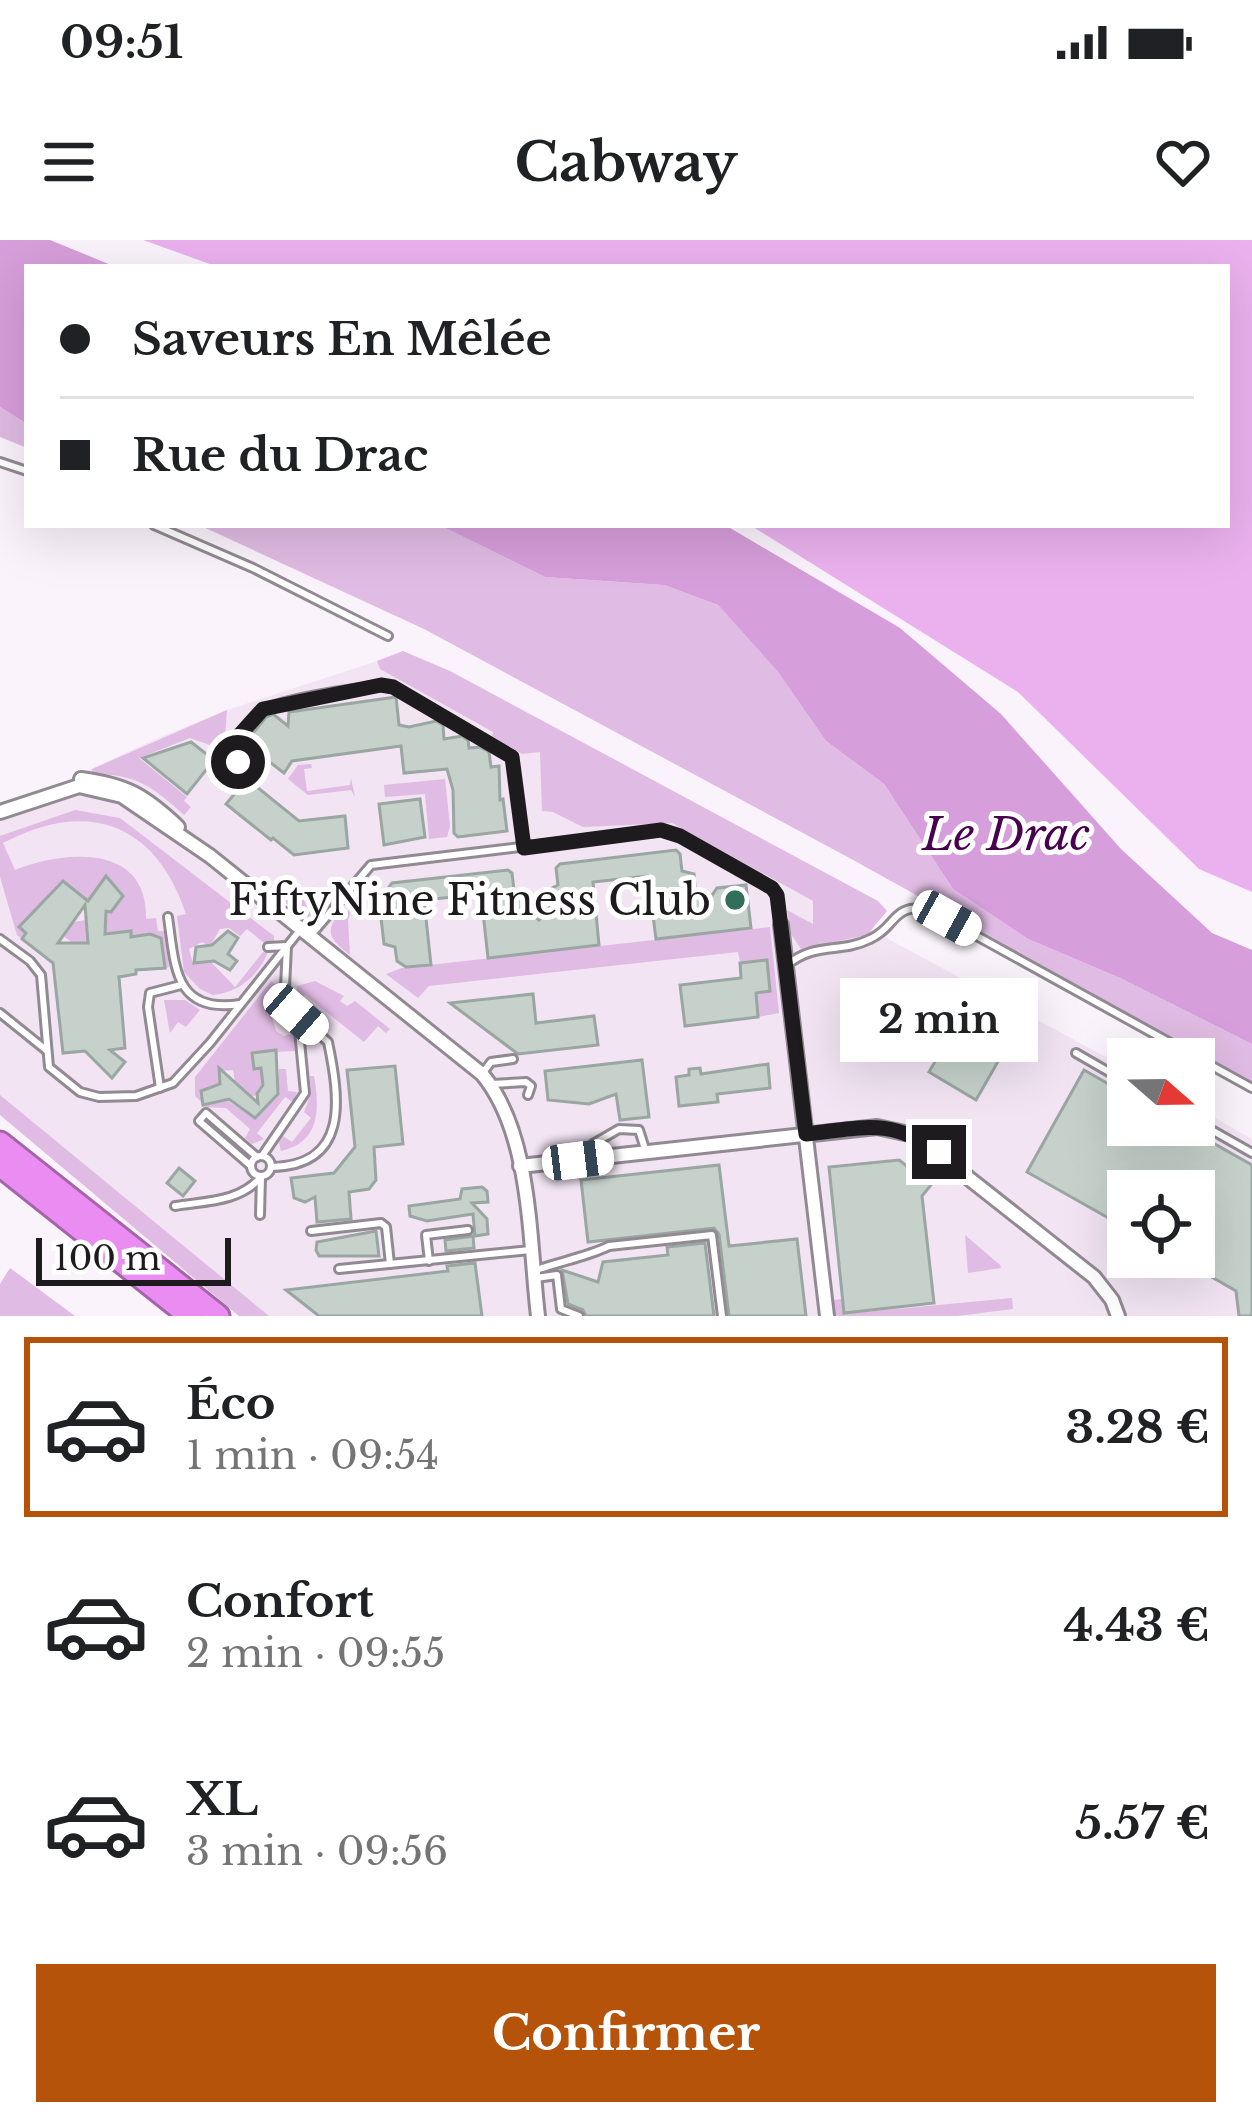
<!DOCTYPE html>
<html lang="fr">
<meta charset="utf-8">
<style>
:root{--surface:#fff;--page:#f6f6f6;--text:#202124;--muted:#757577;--line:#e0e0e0;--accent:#b45309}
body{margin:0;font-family:"Libre Baskerville",serif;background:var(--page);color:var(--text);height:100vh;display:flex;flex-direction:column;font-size:45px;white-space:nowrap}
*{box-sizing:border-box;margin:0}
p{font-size:39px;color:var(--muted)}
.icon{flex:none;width:66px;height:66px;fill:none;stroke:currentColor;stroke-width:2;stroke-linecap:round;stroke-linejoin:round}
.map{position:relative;height:1076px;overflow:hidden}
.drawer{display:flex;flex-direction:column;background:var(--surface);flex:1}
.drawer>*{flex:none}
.banner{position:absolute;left:24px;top:24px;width:1206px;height:264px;border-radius:0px;box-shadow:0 12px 48px #0002;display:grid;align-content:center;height:264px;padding:0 36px;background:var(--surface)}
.needle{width:78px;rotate:110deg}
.tools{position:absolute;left:1107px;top:798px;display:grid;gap:24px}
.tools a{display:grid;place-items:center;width:108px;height:108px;border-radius:0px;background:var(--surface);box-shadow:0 12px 48px #0002;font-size:60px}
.scale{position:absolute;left:36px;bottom:30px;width:195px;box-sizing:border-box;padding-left:12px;border:6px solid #1e1b1e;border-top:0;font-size:33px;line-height:42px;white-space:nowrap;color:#1e1b1e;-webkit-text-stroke:9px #fff;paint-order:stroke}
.end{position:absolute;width:54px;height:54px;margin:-27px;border:15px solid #1e1b1e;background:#fff;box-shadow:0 0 0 6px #fff}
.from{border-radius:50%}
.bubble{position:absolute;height:84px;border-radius:0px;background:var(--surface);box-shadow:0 12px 48px #0002;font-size:39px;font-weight:800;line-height:84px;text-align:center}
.car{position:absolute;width:36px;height:72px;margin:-36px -18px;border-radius:15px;box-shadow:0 0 9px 3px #0007;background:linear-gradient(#fff 24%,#345 0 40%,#fff 0 76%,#345 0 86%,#fff 0)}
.banner b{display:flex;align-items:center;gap:42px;height:114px;font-size:45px}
.banner b+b{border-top:3px solid var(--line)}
.banner i{width:30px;height:30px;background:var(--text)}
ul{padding:21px 0 0;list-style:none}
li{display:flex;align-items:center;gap:36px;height:180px;margin:0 24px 18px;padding:0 12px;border:6px solid transparent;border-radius:0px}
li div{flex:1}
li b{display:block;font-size:45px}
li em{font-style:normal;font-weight:800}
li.active{border-color:var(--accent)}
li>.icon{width:108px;height:108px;stroke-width:1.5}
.primary-button{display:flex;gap:24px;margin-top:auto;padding:24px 36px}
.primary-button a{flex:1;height:138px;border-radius:0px;background:var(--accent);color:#fff;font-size:48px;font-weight:800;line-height:138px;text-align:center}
.status{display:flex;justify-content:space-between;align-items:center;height:84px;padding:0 60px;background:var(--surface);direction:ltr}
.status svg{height:33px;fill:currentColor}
header{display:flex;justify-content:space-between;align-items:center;height:156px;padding:0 36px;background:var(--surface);font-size:54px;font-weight:800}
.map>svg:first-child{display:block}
</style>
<div class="status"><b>09:51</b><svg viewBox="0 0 49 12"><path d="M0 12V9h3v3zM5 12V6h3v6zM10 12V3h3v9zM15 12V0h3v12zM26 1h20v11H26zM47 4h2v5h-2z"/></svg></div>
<header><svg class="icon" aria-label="menu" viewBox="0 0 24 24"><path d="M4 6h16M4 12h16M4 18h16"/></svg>Cabway<svg class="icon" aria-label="heart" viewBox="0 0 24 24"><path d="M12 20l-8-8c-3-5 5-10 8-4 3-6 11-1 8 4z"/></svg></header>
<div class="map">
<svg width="1252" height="1076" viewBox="0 0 1252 1076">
<rect width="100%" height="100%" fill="#fbf3fc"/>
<path fill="#f2e4f3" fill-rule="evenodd" d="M377 421 1128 829V885H1194V866L1252 899V1076H267L0 858V572L153 500 227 470ZM1128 951H1194V1017H1128Z"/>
<g fill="#e0bbe3">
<polygon points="0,167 27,184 27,208 0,197"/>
<polygon points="199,285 439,285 545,337 664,345 718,365 778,432 826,501 884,544 953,649 1028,699 1120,738 1252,804 1252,842 855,621 424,389"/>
<polygon points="403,411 450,431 878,661 887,671 867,695 801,709 791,694 787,670 813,684 813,661 672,583 583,587 553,572 542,571 540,512 522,514 492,496 493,492 380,429 377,421"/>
<path d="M227 470 224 510 190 498 139 518 187 557 184 561 191 567 184 575C152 546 136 534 92 534V529Z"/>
<polygon points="311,524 312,528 304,529 307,551 350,545 351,538 355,557 351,550 308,555 288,539 298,525"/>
<polygon points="445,539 450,586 447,597 429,599 425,554 385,557 384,545"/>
<path d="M75 570 120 578 274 696V702L264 703 247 689 240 696 229 688 220 689 210 706 202 702 189 709 193 724 212 723 235 747 263 712 269 710C259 735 240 752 213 755L200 749 184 732 177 676 186 674C156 583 88 558 3 603L15 630C63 611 148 602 146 679L156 678 158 691H164L169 727 165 728 161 699 150 694 131 697 130 691 88 696V703H73L63 696 73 682C95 679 108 676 123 656L106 637 92 661 80 660V655L63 641 39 666 50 676 46 682 32 672 20 687 26 693 22 699 17 695 0 637V596Z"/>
<polygon points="279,639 283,652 342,646 310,680 270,652"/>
<path d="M352 669 348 680 350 715C333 701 324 695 337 675Z"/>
<polygon points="770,687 779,773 758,777 756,753 770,751 767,721 740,723 738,712 429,746 418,758 386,734 402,728"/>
<polygon points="271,741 278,746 277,764 269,767 276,791 284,796 294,793 295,811 252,813 254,828 261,828 263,845 255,856 250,856 235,842 233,830 220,831 220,844 202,851 202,863 195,856 195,837"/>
<polygon points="315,741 344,756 340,761 347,766 355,761 390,789 386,793 378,786 364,802 305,755 296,764 297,746"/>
<polygon points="164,760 185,760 200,770 186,787 178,782 170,793"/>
<polygon points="279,829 286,829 288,851 297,852 293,862 285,857 257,893 264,899 252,904 245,898 250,889 226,868 202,867 225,859 255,879 267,861 277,855"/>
<path d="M310 836H314C320 870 320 902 281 911L279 903 283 896 292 902 311 878 304 872 311 854Z"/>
<polygon points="0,855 269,1076 239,1076 0,875"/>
<polygon points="965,995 1000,1025 1001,1028 968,1033"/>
<polygon points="10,1028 75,1076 0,1076 0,1044"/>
<polygon points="1012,1058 1013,1069 957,1076 835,1076 833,1060 842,1059 844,1074"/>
</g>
<polygon fill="#eab1ee" points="143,0 1252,0 1252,652 1199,629 1018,452 750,285 1227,285 1227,27 218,27"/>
<g fill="#d69eda">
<polygon points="0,0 50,0 116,27 27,27 27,184 0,167"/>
<polygon points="439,285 725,285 900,388 1001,474 1121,609 1212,693 1252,710 1252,804 1120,738 1028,699 953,649 884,544 826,501 778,432 718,365 664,345 545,337"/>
</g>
<g fill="#c6d1cc" stroke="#9aa6a1" stroke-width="3" fill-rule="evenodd">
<polygon points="396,457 399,485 409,487 436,481 443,485 444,499 462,496 468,500 469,508 480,507 489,512 491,527 499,526 500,560 503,559 507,591 458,597 454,593 453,550 447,529 404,533 401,506 292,521 284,533 245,503 266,477 273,474 288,486 289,472"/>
<polygon points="191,502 214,520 187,554 143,518"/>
<polygon points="247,539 299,581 345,576 348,608 294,615 273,598 271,600 226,564"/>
<polygon points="420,559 425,597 384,605 379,564"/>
<polygon points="676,610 680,614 682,631 694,634 696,651 708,661 717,648 746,645 751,688 656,699 648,636 593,642 599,705 488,718 481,654 424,660 431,725 406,727 397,721 395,707 384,704 380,669 390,664 389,647 392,643 508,630 512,633 514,650 526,653 528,670 539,680 550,667 548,650 558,645 556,628 560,624"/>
<path d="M106 636 123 656 111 672 106 671 105 694 131 691V697L150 694 161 698 165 728 136 730V734L119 737 125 808 110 810 125 822 112 838 85 811 63 813 53 723 22 699 26 693 19 687 63 641 88 661ZM85 665 88 703H58Z"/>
<polygon points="228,691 238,698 228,714 237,721 230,730 214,721 194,723 196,707 212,705"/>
<polygon points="767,720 770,751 756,753 758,777 685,786 680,745 741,738 740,723"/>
<polygon points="533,754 536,783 594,776 598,805 518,814 450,763"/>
<polygon points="881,768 885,808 850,811 845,772"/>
<polygon points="965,770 1012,797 976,860 929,832"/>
<polygon points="276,810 278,854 255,878 229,859 203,865 201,851 220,844 219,828 258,863 257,854 263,845 261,828 254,829 252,813"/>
<polygon points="642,820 649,877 620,880 616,854 589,864 548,860 545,831"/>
<polygon points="768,824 770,848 717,854 718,862 679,866 676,837 689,835 689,829 700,828 701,834"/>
<polygon points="395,826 403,904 374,907 376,940 369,949 349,952 351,979 317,982 315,957 305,962 294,958 291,938 334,933 355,907 347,830"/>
<polygon points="1084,830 1128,855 1128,885 1181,885 1252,925 1252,1076 1239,1076 1236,1051 1177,1017 1194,1017 1194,951 1128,951 1128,989 1027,932"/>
<polygon points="899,920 931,945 922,956 934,1063 844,1073 829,927"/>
<polygon points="719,925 729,1006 797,999 806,1076 729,1076 719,994 714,988 588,1002 581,940"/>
<polygon points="179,928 195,941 183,956 167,943"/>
<polygon points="482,947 487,951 488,962 472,963 487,979 488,994 475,996 473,974 427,981 410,976 409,966 460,959 462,949"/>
<polygon points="376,991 379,1016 319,1016 316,1010 317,1002"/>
<polygon points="473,996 474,1008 446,1011 445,1000"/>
<polygon points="705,1003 714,1076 586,1076 583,1070 568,1064 562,1030 598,1042 603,1022 668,1015 667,1007"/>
<polygon points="475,1023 482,1076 319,1076 286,1050 448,1031 447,1026"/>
</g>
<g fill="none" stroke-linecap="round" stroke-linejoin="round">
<defs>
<g id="service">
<polyline points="0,222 27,231"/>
<polyline points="154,285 253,328 388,396"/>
<path d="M238 522 235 500C243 490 250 478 261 471 280 459 370 444 393 447L512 517 524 608"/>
<path d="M168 677C175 726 174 774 240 764"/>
<polyline points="311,695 371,625 661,590 680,596 772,648 777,655 781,685"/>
<polyline points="0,699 30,721 41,735 49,827 80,852 99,857 136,856 173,843 210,803 300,690"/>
<path d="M787 725C817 701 840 714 870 699 897 687 891 664 928 669L1252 848"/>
<polyline points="0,773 46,810"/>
<polyline points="1076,813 1128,843"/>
<polyline points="482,834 491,822 513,819"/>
<polyline points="492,844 526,842 531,846 528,855"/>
<polyline points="160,848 148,767 150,753 181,745"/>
<polyline points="1194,880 1252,913"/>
<polyline points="593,904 619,889 639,890 646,912"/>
<circle cx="261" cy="926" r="10"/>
<polyline points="262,916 305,853 299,791 285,776 284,767 287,706 268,707"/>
<polyline points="251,926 199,881 206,873 257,917"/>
<path d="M272 927C349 925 340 860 328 802L296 774 288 755"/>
<path d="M175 966C206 961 240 962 261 937"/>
<polyline points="260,975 261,937"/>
<polyline points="311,991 381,983 386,987 390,1024"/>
<polyline points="429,1021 426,995 468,990"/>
<polyline points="339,1029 530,1010"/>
<path d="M536 1030C562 1021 586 1017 609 1006L712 995 722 1076"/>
<polyline points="536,1038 557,1035 561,1069 579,1076"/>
</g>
<g id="minor">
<path d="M81 539C127 545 145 556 178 587"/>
<path d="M0 572 79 546 122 556 210 616 482 834C532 894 529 1001 538 1076"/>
<polyline points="781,685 827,1076"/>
<polyline points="520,926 877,887 914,895 1094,1037 1112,1060 1118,1076"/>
</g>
<g id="motorway">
<polyline points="0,903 218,1076"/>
<polyline points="0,925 190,1076"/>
</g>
</defs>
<use href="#service" stroke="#928a92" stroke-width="12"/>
<use href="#minor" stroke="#928a92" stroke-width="18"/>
<use href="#motorway" stroke="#a364a8" stroke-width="27"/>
<use href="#service" stroke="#fff" stroke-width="6"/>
<use href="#minor" stroke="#fff" stroke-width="12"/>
<use href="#motorway" stroke="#ea8cf2" stroke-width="21"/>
</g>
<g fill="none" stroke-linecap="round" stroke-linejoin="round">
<path stroke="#1e1b1e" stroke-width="15" d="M238 522 235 500 263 469 381 445 393 447 512 517 524 608 661 590 680 596 772 648 777 655 806 894C863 888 889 877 939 912"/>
</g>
<circle fill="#326f5a" stroke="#fff" stroke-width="4.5" cx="735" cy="660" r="12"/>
<g text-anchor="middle" stroke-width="10" stroke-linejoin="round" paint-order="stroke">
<g font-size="42" fill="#1e1b1e" stroke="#fff" text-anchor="end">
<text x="711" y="675">FiftyNine Fitness Club</text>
</g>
<g font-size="45" font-style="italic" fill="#48014f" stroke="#fff">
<text x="1006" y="610">Le Drac</text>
</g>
</g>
</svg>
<div class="tools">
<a><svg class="needle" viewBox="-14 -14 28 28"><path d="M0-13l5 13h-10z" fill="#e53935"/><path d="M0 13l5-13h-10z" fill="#757577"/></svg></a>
<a><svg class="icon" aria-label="locate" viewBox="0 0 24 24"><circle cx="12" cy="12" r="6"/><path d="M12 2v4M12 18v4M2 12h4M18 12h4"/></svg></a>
</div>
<div class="scale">100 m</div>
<i class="end from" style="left:238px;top:522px"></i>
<i class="end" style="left:939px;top:912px"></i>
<div class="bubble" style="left:840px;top:738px;width:198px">2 min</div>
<i class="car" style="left:947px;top:678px;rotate:119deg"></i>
<i class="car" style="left:296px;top:774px;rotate:131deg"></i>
<i class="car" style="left:578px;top:920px;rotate:83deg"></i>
<div class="banner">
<b><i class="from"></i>Saveurs En Mêlée</b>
<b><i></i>Rue du Drac</b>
</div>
</div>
<section class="drawer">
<ul>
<li class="active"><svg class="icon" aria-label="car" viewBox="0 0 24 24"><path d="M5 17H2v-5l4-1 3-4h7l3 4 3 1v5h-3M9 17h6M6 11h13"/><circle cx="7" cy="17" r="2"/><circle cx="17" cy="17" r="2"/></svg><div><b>Éco</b><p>1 min · 09:54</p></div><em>3.28 €</em></li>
<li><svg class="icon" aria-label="car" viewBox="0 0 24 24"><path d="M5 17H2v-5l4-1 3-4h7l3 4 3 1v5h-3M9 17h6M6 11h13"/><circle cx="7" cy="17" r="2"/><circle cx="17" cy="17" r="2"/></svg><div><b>Confort</b><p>2 min · 09:55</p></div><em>4.43 €</em></li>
<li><svg class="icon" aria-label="car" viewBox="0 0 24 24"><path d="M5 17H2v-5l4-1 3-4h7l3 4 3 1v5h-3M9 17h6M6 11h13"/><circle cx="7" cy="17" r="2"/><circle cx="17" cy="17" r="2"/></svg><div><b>XL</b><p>3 min · 09:56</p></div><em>5.57 €</em></li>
</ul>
<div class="primary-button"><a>Confirmer</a></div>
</section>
